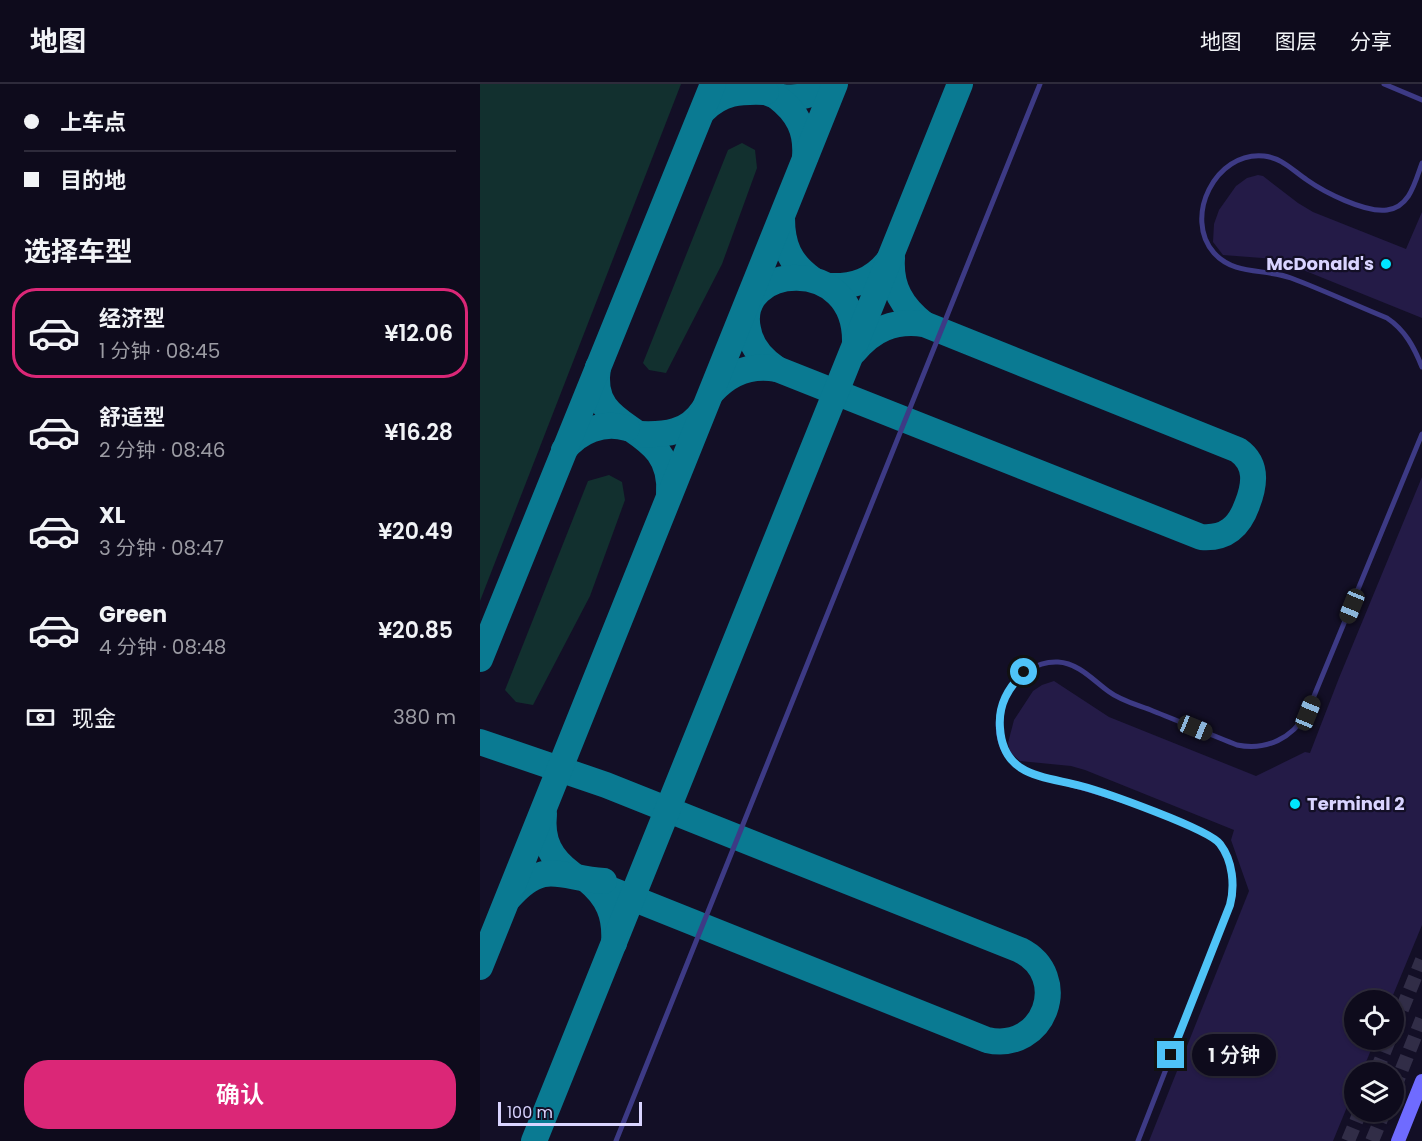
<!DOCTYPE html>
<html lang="zh">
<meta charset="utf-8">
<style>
:root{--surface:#0e0b1c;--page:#171425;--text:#f1f3f6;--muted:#9b9ba3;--line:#2e2b3b;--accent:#db2777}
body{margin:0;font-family:Poppins,"Noto Sans SC",sans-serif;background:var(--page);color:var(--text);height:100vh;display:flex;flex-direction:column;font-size:22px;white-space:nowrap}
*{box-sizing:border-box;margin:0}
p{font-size:20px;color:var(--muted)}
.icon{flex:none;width:33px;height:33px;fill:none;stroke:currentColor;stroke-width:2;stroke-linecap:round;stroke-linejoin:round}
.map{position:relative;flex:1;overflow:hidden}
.sheet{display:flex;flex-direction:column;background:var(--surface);width:480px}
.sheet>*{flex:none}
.banner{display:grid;align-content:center;height:132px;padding:0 24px;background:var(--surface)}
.fabs{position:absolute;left:864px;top:906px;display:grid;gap:12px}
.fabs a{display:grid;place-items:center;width:60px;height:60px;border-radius:50%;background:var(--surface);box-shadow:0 2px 4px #0004,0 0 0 2px var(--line);font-size:30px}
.scale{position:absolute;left:18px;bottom:15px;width:144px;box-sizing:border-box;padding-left:6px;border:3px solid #d9d4ff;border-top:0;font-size:16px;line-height:21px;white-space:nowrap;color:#d9d4ff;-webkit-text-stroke:4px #130f26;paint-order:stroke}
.end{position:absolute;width:27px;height:27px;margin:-14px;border:8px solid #4fc3f7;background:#111;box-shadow:0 0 0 3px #111}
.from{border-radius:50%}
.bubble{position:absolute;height:42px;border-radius:21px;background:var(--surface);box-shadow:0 2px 4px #0004,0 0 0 2px var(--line);font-size:20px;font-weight:600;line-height:42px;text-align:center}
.car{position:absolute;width:18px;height:36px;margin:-18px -9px;border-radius:8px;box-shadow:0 0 4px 2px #0007;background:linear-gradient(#222 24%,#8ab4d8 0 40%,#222 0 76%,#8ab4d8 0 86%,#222 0)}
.banner b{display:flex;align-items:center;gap:21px;height:57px;font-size:22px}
.banner b+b{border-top:2px solid var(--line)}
.banner i{width:15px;height:15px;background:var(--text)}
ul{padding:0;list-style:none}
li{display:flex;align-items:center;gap:18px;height:90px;margin:0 12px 9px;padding:0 12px;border:3px solid transparent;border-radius:24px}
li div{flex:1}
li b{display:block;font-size:22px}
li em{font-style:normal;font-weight:600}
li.on{border-color:var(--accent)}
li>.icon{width:54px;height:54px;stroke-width:1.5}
h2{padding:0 24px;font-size:27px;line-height:72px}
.pay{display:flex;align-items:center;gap:15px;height:66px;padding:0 24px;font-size:22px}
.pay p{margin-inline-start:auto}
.cta{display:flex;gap:12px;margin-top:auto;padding:12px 24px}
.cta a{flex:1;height:69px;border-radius:24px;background:var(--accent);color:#fff;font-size:24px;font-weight:600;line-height:69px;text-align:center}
header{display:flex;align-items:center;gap:36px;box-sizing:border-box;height:84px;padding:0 30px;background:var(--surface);border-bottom:2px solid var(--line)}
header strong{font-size:28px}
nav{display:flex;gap:33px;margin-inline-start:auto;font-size:21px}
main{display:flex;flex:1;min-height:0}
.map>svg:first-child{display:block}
</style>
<header>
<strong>地图</strong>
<nav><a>地图</a><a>图层</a><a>分享</a></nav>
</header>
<main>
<section class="sheet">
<div class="banner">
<b><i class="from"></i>上车点</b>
<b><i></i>目的地</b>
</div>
<h2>选择车型</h2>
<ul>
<li class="on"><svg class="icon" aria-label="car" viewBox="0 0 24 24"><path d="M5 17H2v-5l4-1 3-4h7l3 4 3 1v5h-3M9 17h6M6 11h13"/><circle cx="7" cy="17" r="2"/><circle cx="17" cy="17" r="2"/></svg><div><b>经济型</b><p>1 分钟 · 08:45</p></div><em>¥12.06</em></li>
<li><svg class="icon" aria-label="car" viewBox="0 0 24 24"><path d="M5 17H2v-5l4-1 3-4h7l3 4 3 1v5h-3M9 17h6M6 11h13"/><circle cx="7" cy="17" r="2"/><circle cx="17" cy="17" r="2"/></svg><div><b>舒适型</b><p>2 分钟 · 08:46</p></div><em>¥16.28</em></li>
<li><svg class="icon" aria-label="car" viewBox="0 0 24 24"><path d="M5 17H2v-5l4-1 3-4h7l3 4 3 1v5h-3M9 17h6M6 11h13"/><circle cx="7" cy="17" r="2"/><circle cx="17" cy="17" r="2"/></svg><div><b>XL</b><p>3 分钟 · 08:47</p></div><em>¥20.49</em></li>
<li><svg class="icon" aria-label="car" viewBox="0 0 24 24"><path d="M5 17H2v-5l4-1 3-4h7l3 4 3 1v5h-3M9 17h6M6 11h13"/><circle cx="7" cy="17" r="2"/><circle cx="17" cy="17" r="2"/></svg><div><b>Green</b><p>4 分钟 · 08:48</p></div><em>¥20.85</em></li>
</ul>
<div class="pay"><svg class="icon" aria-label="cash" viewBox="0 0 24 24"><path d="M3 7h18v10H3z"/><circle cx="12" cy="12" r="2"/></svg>现金<p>380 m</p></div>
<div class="cta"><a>确认</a></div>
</section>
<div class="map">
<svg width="942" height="1057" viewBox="0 0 942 1057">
<rect width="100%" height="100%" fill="#130f26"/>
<g fill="#12302f">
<polygon points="0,0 201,0 0,517"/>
<polygon points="262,59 275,66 277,84 242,180 186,289 169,286 163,279 248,66"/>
<polygon points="129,391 142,398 145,416 110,512 53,621 36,618 25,606 108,397"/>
</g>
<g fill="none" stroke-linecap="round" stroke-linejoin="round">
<g stroke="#0a7a92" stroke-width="26">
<path d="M274 0C296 19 326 17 349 0"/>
<path d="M297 13C318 29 327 47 325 73"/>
<path d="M223 27C242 8 260 7 286 8"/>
<path d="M302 134C302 162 310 179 332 195"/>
<path d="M412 174C410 203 422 223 444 240"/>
<path d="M349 202C373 203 393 197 409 176"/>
<path d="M118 283C106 354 195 335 189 411"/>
<path d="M297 285C282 275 271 263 268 245 254 180 377 169 375 259"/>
<path d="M232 308C250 288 271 280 297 285L721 453C746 455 759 443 767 421 775 401 778 380 758 366L444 240C414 236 393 245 374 268"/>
<path d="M160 350C185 351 208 349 223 326"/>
<path d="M84 366C99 347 123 337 147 344"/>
<polyline points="0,575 233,0"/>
<path d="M0 658 126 701 540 866C592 892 565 969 507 956L107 796C128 813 136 832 134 859"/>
<path d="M64 730C61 757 71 775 92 790"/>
<path d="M29 814C65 773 82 795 124 797"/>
<polyline points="0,883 355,0"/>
<polyline points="54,1057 480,0"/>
</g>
</g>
<g fill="#241b47">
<polygon points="778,91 783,92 818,119 833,128 926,165 942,128 942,234 796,175 743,171 733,158 734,140 739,126 756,102 767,94"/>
<polygon points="942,393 942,841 911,916 874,916 874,956 895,956 882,988 874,988 874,1006 853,1057 669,1057 769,807 751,756 754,746 605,686 591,682 540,677 530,668 528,659 534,636 553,607 562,601 574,597 629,633 776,692 825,668 830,669 859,594"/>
</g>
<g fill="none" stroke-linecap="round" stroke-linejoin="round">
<g stroke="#312d47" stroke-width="14" stroke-dasharray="14 7" stroke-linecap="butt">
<polyline points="914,945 942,876"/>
<polyline points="896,988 909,956"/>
<polyline points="914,1005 942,935"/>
<polyline points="868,1057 880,1028"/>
<polyline points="892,1057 904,1028"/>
</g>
<g stroke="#3d3a85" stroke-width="5">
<polyline points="904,0 942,16"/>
<path d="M942 79C935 98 930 123 907 126 885 129 844 108 827 96 812 86 802 74 784 72 735 67 703 134 734 169 755 192 784 184 811 194 843 206 875 221 907 234 925 246 934 263 942 283"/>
<polyline points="136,1057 560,0"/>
<path d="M658 1057 750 821C755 802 753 778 740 761 725 739 599 702 568 695 554 691 535 684 526 670 503 633 534 576 578 578 598 579 613 596 628 607 641 617 658 621 673 627 701 638 729 650 757 661 787 667 812 654 827 629L942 350"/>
</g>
<polyline stroke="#6f6bff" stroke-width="14" points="918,1057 942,997"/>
</g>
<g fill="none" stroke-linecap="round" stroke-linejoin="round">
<path stroke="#4fc3f7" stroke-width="8" d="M544 588C528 604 518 621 520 644 523 693 564 692 601 702 624 708 729 745 740 760 753 777 755 802 750 821L691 971"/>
</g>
<g fill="#00e5ff" stroke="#130f26" stroke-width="2">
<circle cx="906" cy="180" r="6"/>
<circle cx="815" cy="720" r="6"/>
</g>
<g text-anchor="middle" stroke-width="4.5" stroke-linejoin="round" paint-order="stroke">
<g font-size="18" font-weight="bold" fill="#d9d4ff" stroke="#130f26" text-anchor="end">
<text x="894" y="186">McDonald's</text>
<text x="827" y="726" text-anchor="start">Terminal 2</text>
</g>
</g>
</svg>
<div class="fabs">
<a><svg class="icon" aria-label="locate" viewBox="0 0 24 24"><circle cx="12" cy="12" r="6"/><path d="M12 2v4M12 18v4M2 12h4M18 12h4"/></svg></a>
<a><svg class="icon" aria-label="layers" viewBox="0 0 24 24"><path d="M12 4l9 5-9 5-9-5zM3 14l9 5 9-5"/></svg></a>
</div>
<div class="scale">100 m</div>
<i class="end from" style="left:544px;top:588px"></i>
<i class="end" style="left:691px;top:971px"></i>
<div class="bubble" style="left:712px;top:950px;width:84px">1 分钟</div>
<i class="car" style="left:872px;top:522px;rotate:202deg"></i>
<i class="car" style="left:828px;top:629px;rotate:22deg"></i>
<i class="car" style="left:715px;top:644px;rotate:112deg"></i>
</div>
</main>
